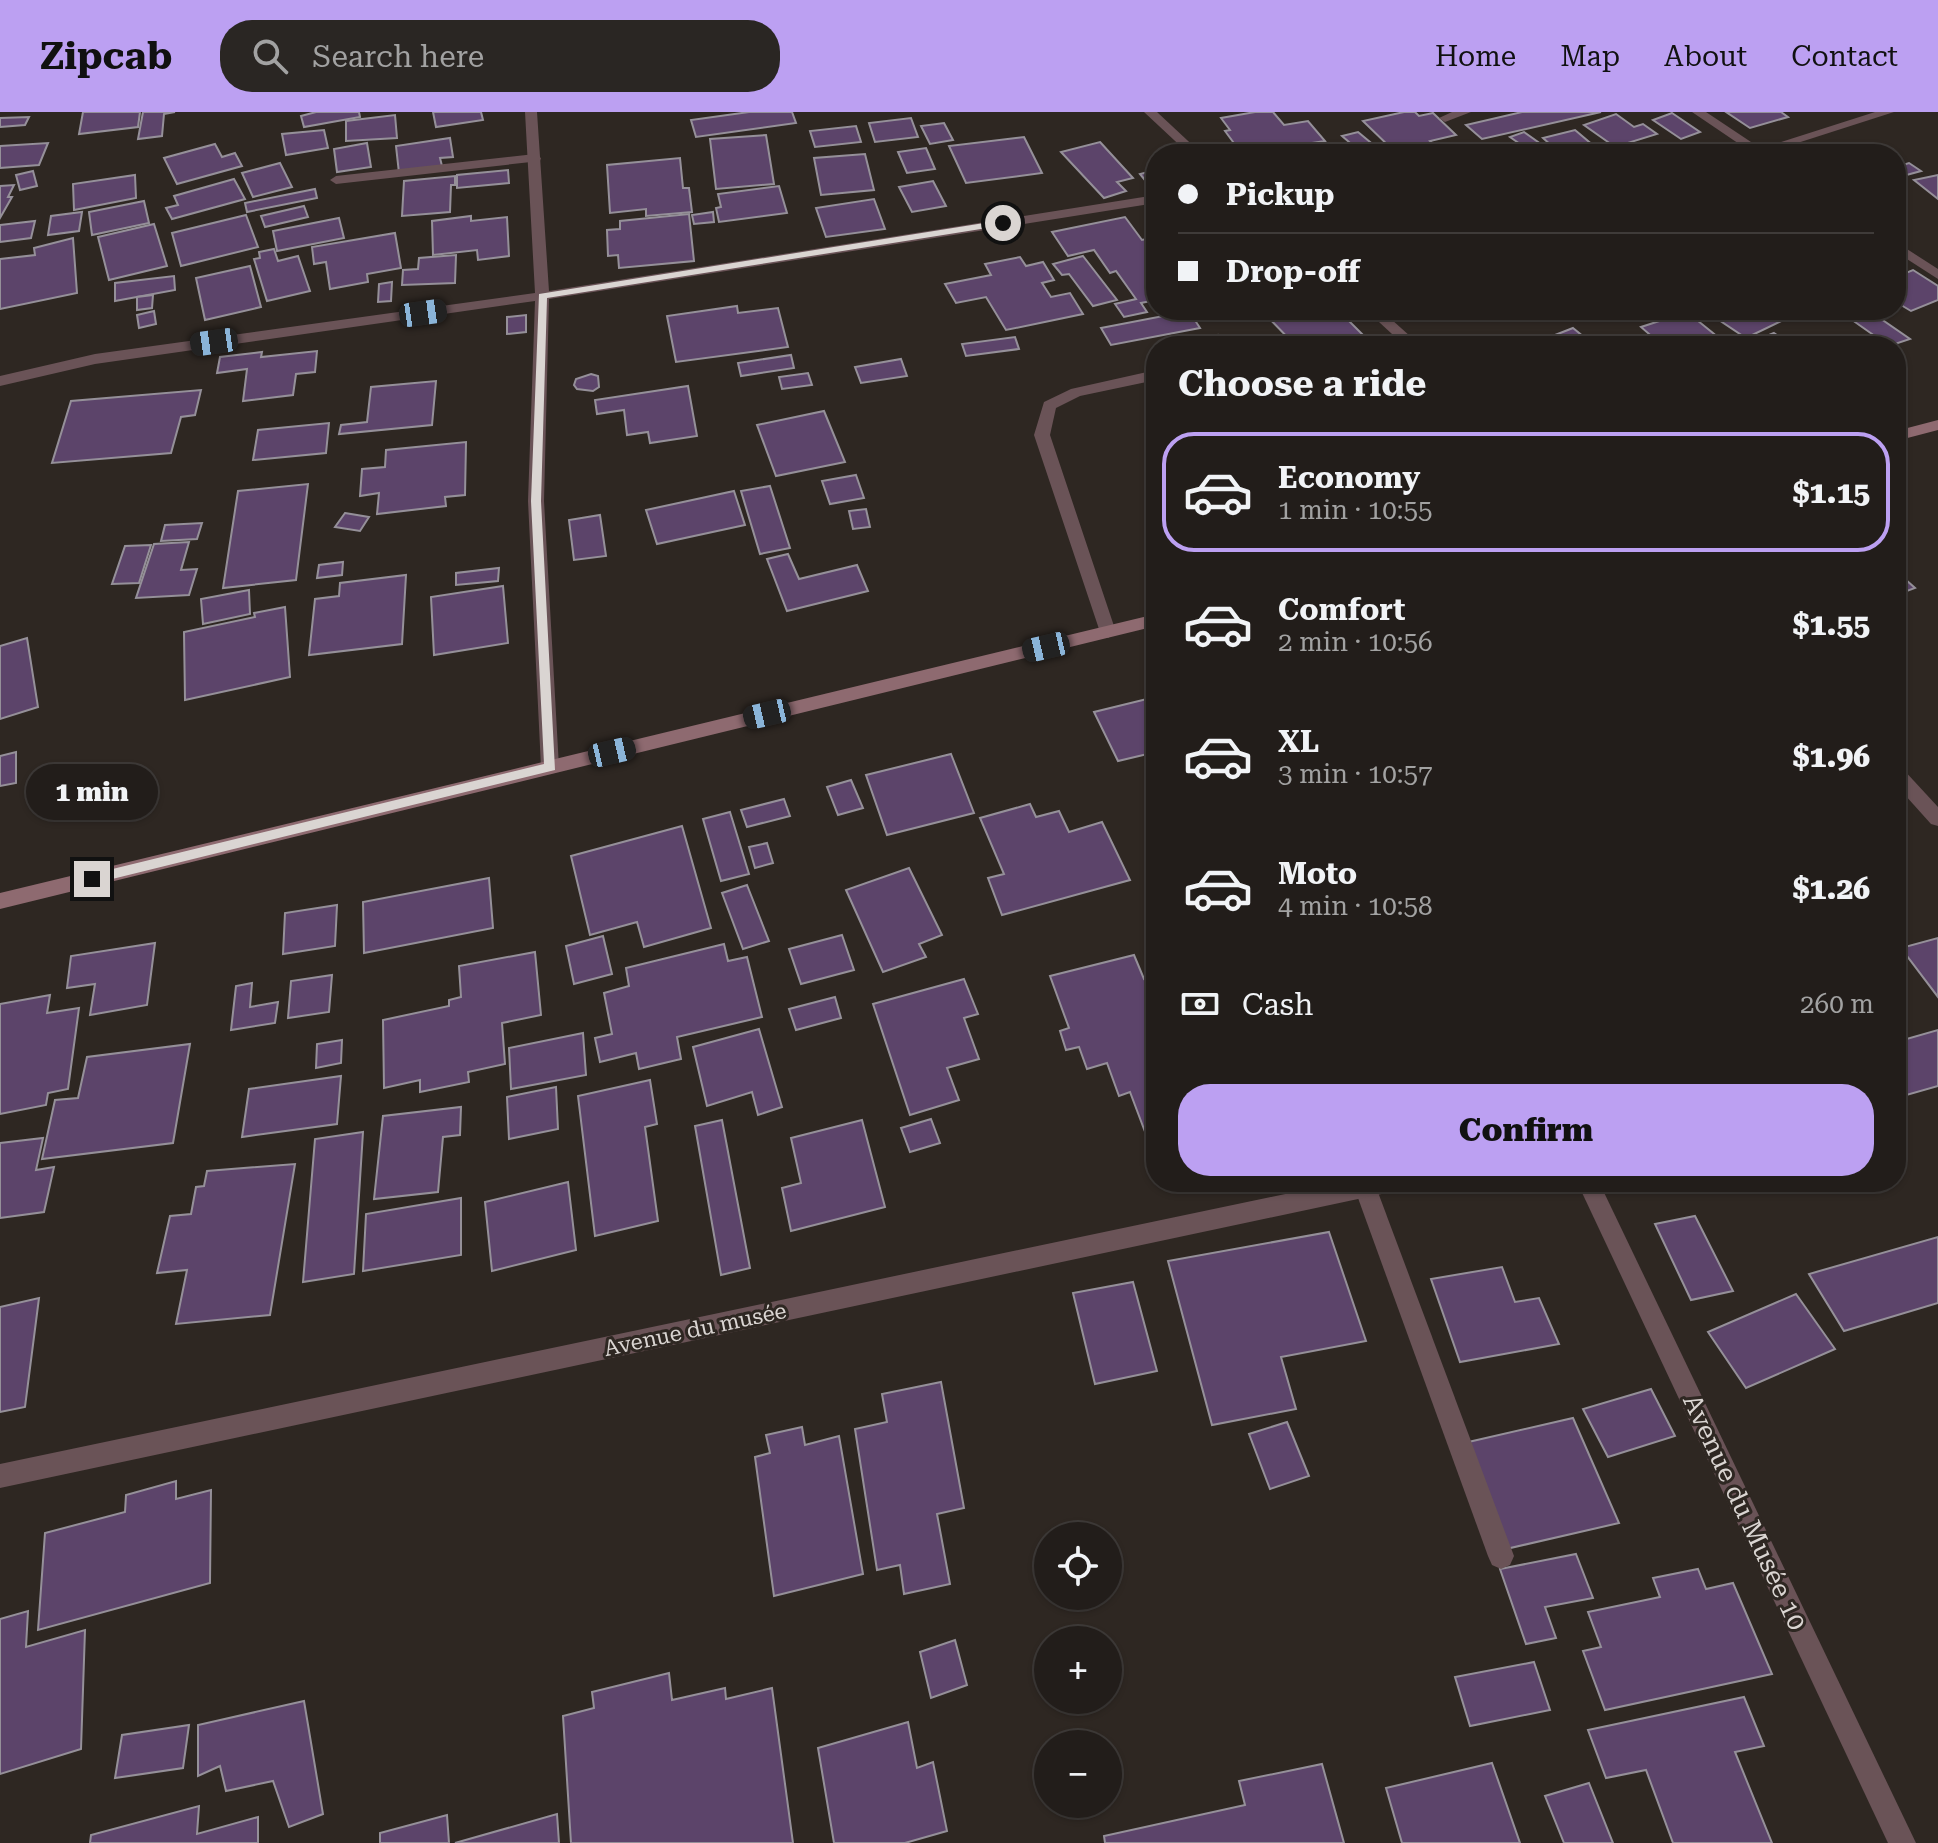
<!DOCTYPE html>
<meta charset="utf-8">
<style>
:root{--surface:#221d1a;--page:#2a2623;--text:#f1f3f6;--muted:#a2a2a2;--line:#3f3b39;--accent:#bca0f2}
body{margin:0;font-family:"Roboto Serif",serif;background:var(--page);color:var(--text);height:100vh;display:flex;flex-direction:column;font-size:30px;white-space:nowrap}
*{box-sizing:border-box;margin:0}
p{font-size:26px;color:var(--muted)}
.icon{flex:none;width:44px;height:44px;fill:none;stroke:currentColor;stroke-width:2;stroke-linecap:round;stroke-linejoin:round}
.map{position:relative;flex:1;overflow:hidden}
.sheet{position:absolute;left:1146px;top:224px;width:760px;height:856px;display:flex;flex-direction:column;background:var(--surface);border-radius:32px;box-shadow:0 2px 6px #0004,0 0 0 2px var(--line)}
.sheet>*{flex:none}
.top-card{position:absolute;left:1146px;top:32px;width:760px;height:176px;border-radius:32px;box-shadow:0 2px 6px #0004,0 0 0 2px var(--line);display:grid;align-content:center;height:176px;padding:0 32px;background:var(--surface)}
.controls{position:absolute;left:1034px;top:1410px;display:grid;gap:16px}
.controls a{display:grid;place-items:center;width:88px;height:88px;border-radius:50%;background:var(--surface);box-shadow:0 2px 6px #0004,0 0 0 2px var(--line);font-size:40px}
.end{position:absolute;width:36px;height:36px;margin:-18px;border:10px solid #dad5d2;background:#111;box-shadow:0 0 0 4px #111}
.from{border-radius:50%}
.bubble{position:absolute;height:56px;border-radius:28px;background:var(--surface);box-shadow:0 2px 6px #0004,0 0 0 2px var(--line);font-size:26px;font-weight:800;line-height:56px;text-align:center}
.car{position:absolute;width:24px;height:48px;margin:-24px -12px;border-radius:10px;box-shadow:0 0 6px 2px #0007;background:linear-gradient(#222 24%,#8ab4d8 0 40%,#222 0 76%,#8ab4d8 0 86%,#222 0)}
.top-card b{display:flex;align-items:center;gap:28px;height:76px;font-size:30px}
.top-card b+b{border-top:2px solid var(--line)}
.top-card i{width:20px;height:20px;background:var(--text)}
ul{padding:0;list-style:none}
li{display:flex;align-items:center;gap:24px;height:120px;margin:0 16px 12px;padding:0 16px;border:4px solid transparent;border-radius:32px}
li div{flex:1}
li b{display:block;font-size:30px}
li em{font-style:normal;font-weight:800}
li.on{border-color:var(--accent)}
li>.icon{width:72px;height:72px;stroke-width:1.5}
h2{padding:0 32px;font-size:36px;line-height:96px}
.pay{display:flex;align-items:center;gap:20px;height:88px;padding:0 32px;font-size:30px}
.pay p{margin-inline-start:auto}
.cta{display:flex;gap:16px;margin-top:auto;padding:16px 32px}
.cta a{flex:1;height:92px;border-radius:32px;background:var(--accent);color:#111;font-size:32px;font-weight:800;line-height:92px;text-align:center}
header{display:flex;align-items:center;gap:48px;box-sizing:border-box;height:112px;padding:0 40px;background:var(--accent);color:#111}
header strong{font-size:38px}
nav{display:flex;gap:44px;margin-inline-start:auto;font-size:28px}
.search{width:560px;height:72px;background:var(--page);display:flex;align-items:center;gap:20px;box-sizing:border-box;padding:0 28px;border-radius:32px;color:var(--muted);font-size:30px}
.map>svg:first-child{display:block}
</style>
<header>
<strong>Zipcab</strong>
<div class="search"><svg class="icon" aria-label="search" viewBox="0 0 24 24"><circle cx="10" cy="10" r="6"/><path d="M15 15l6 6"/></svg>Search here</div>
<nav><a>Home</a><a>Map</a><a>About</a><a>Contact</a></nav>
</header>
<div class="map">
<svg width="1938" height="1731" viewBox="0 0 1938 1731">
<rect width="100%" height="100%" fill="#2e2722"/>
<g fill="#5c446a" stroke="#959099" stroke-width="2">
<polygon points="83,0 140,0 138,15 79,22"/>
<polygon points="143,0 175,0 164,2 162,24 138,27"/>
<polygon points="359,0 360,5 304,15 301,4 316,0"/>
<polygon points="433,0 481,0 483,8 436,15"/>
<polygon points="749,0 792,0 796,11 696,25 691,8"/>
<polygon points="1255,0 1273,0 1284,13 1308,9 1325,29 1312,31 1320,42 1242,42 1225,19 1230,18 1221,6"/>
<polygon points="1404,0 1415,0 1419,4 1433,1 1456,23 1430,29 1436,35 1397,42 1363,9"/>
<polygon points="1522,0 1601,0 1482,27 1466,13"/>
<polygon points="1726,0 1781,0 1788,5 1750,16"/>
<polygon points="1672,1 1700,20 1681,27 1653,8"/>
<polygon points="1616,2 1634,15 1643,12 1657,22 1615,35 1584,13"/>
<polygon points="395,3 397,26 346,29 346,9"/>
<polygon points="29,5 25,13 0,15 0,6"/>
<polygon points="911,6 918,25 875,30 869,11"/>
<polygon points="944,11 953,28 930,32 921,14"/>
<polygon points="856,14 861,30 815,35 810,19"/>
<polygon points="324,18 328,36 286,43 282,22"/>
<polygon points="1575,18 1601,40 1561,42 1543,26"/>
<polygon points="1358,20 1382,40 1349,42 1346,39 1356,36 1342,24"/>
<polygon points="1524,20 1555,42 1511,42 1505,38 1520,32 1510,25"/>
<polygon points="766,23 774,72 716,77 710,27"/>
<polygon points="1024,25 1042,61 966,71 949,34"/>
<polygon points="450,26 453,45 440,46 442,54 399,61 396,34"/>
<polygon points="1100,30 1133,66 1117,70 1126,79 1104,86 1061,40"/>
<polygon points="48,31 39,53 0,56 0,34"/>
<polygon points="367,31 371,55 337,60 334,37"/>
<polygon points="215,32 222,45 235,41 242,54 177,72 164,46"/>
<polygon points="926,36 935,57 907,61 898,40"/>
<polygon points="865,42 874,78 821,83 814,46"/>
<polygon points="680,46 683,76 689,76 692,100 646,104 646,97 610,101 607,53"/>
<polygon points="280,51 292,75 253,85 242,61"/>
<polygon points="1909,51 1921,59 1903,64 1896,60 1896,55"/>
<polygon points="508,58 509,71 457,76 457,63"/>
<polygon points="1156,58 1156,77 1153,78 1140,62"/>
<polygon points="33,59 37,74 20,78 16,63"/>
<polygon points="135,63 136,86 74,98 73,72"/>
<polygon points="1938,63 1938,87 1914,68"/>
<polygon points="455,64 455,73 451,73 450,100 402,104 404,69"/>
<polygon points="234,67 245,87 172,107 166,96 178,93 174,84"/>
<polygon points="933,69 946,94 912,100 899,75"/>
<polygon points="14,73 8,85 12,85 0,106 0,74"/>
<polygon points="779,74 787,101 719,110 716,96 721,95 718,82"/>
<polygon points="315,77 317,86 247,100 245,91"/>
<polygon points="874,87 885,117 826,125 816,96"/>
<polygon points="144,89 149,111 92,123 89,100"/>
<polygon points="304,94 308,105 265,115 261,104"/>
<polygon points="82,100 79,119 48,123 51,104"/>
<polygon points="713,100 714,110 694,112 692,103"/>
<polygon points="689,102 694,149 619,156 618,143 608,144 607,118 620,117 620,109"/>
<polygon points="246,103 258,135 181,154 172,121"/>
<polygon points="471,104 471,109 507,105 509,144 478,148 477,138 433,143 432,109"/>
<polygon points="1125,105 1142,128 1156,125 1156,188 1141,191 1147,200 1124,205 1115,192 1136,187 1116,159 1110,161 1094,138 1068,144 1052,120"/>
<polygon points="339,106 344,126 277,139 273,119"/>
<polygon points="35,109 31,126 0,130 0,113"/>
<polygon points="154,112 167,154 109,168 98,125"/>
<polygon points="395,121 401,156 367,162 368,170 330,177 326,150 314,152 312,135"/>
<polygon points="73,126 77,181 0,197 0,147 35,143 34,136"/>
<polygon points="274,137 278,149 298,144 310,179 267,189 254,147 260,146 259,140"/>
<polygon points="456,143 455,171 402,173 403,158 418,157 419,146"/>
<polygon points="1083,144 1117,188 1093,194 1069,162 1062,163 1053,152"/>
<polygon points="1020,145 1026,154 1043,150 1054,168 1042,171 1051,185 1070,181 1083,202 1006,218 986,185 956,191 945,172 991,163 985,152"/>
<polygon points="250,154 261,195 205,208 196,166"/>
<polygon points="1913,158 1938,174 1938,188 1911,199 1896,190 1896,165"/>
<polygon points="174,164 175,178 115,189 115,171"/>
<polygon points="392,170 391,189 378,190 379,172"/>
<polygon points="153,183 152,196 137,198 137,185"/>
<polygon points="737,194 738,201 778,196 788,235 676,250 667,204"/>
<polygon points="1261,198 1338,198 1374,234 1296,234"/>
<polygon points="1704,198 1796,198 1800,200 1746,226"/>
<polygon points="1838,198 1868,198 1910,227 1889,234"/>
<polygon points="154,199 156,212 139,216 137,203"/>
<polygon points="1189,199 1200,216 1111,233 1101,216"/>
<polygon points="1687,200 1729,234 1649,234 1646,231 1656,228 1641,215"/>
<polygon points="526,203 526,220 507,222 507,205"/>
<polygon points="1573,216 1595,234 1527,234"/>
<polygon points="1774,221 1792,234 1753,234 1749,231"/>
<polygon points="1218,223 1229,234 1204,234 1199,229"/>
<polygon points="1015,225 1019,237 966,244 962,232"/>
<polygon points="317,239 315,260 296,262 293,283 243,289 247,257 217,261 220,245 262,240 261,245"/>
<polygon points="791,243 794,256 741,264 738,251"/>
<polygon points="901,247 907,264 861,271 855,255"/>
<polygon points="808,261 812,273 782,277 779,265"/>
<polygon points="591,262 598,264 599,275 593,279 577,277 574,273 576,267"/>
<polygon points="436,269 432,313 339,322 341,313 367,310 371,275"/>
<polygon points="688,274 697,324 650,331 648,320 627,323 624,298 597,302 595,288"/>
<polygon points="201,278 195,303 181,305 171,341 52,351 71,289"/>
<polygon points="824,299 845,350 776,364 757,313"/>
<polygon points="329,311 326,341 253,348 258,318"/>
<polygon points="466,330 465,383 445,385 446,394 377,402 379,381 360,384 362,357 385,355 386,338"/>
<polygon points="856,363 864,386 830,392 822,369"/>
<polygon points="308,372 296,468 223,476 238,379"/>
<polygon points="770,374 790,436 760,442 741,379"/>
<polygon points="734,379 745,413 657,432 646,398"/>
<polygon points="866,397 870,415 853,417 849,399"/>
<polygon points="345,401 369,405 360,419 335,415"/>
<polygon points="600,403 606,444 574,448 569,408"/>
<polygon points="202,411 197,427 161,429 165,413"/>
<polygon points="189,430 181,458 197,457 189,483 136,486 154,432"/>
<polygon points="151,433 139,471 112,472 125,434"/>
<polygon points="788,442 799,467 857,453 868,479 787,499 767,447"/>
<polygon points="343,450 342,463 317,466 319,453"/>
<polygon points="499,456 498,469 456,473 456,461"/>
<polygon points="1896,459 1915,476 1896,483"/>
<polygon points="406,463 402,532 309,543 315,487 339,484 340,471"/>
<polygon points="503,474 508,531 434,543 431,485"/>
<polygon points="249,478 250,502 203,512 201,487"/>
<polygon points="285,495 290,565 185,588 184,520 255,505 254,501"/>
<polygon points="27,526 38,595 0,607 0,534"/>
<polygon points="1155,585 1156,640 1118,649 1094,600"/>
<polygon points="16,640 16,671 0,674 0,644"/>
<polygon points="951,642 974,701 887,723 866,663"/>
<polygon points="851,668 863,696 838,703 827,675"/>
<polygon points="784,687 790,704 747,715 741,698"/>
<polygon points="1030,692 1036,705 1059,699 1069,720 1102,710 1130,768 1002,803 988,766 1004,762 980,706"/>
<polygon points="730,700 749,762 721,769 703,707"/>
<polygon points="682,714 711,816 644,835 637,810 590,823 571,744"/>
<polygon points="767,731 773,751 755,756 749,735"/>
<polygon points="909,756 942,823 919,832 926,845 883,860 846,778"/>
<polygon points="489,766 493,816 364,841 363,790"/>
<polygon points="747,773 769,829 743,837 722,781"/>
<polygon points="337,793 335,834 283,842 285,801"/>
<polygon points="842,823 854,858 801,872 789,837"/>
<polygon points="603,824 612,862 574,872 566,834"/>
<polygon points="1938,826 1938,885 1901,836"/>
<polygon points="155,831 147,893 90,903 95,872 67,876 71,844"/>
<polygon points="724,832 728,849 747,845 762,905 677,925 681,947 639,957 636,941 600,950 595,926 612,922 604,881 629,874 626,856"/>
<polygon points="535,840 541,903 502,911 505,952 468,960 469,970 420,980 420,968 384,976 383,908 449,894 449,888 461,885 459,854"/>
<polygon points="1134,843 1144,867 1156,864 1156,1049 1130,980 1119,984 1107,951 1087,957 1079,935 1066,938 1060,919 1069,916 1050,864"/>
<polygon points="332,863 329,900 288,906 291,869"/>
<polygon points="964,867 978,902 964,906 979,947 947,956 959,988 910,1003 873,892"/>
<polygon points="252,871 250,895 278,890 275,911 231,918 236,874"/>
<polygon points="50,883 47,901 79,896 68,977 48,981 46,993 0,1002 0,892"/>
<polygon points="835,885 841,906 796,918 789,897"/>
<polygon points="759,917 782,995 758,1003 752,980 707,994 693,935"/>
<polygon points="1938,918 1938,974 1896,986 1896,930"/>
<polygon points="583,921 586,963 511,977 509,936"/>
<polygon points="342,928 341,951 316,956 317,932"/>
<polygon points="190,932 173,1031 42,1047 55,988 78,986 87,945"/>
<polygon points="341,964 337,1012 242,1025 249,977"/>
<polygon points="650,968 657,1012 645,1015 658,1109 595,1124 578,984"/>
<polygon points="556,975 558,1017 509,1027 507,985"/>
<polygon points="461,995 460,1023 443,1025 438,1080 374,1087 383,1004"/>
<polygon points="931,1007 940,1031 910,1040 901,1016"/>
<polygon points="722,1008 750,1156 721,1163 695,1014"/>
<polygon points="862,1008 885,1095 791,1119 782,1076 801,1071 791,1026"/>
<polygon points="363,1020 354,1162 303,1170 315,1027"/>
<polygon points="43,1026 36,1058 54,1055 44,1100 0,1106 0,1031"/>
<polygon points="295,1052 270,1203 176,1212 187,1158 157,1161 170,1104 191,1102 196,1075 204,1074 207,1059"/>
<polygon points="568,1070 576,1138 492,1159 485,1090"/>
<polygon points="461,1086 461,1143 363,1159 366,1102"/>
<polygon points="1695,1104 1733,1179 1691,1188 1655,1112"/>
<polygon points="1329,1120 1366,1229 1281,1245 1296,1297 1212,1313 1168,1149"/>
<polygon points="1938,1125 1938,1191 1844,1219 1809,1162"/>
<polygon points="1502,1155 1515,1190 1539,1186 1559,1232 1460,1250 1431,1167"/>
<polygon points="1133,1170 1157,1259 1095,1272 1073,1181"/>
<polygon points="1796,1182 1835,1237 1746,1276 1708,1220"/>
<polygon points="39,1186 25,1295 0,1300 0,1195"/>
<polygon points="941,1270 964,1396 937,1402 950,1472 904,1482 900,1453 877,1458 855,1317 887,1310 882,1282"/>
<polygon points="1651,1277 1675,1324 1608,1345 1583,1297"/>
<polygon points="1573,1306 1619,1411 1506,1437 1464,1331"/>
<polygon points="1287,1310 1309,1364 1270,1377 1249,1322"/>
<polygon points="802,1315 805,1333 839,1324 863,1462 774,1484 755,1345 770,1341 766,1323"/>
<polygon points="176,1369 176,1387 211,1378 210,1471 38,1518 45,1421 125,1400 126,1383"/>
<polygon points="1576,1442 1593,1486 1545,1495 1556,1526 1526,1532 1500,1457"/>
<polygon points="1698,1457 1706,1477 1733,1471 1772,1562 1605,1598 1583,1539 1601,1535 1588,1500 1660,1485 1653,1466"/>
<polygon points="28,1499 26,1535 85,1518 81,1637 0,1662 0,1507"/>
<polygon points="955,1528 967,1573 931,1586 920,1540"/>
<polygon points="1534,1550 1550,1598 1470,1614 1455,1565"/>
<polygon points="669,1561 672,1588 725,1576 726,1587 772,1576 793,1731 571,1731 563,1604 594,1596 592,1580"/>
<polygon points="1744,1585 1764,1634 1735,1640 1772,1731 1673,1731 1646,1658 1606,1666 1588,1618"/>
<polygon points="304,1589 323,1702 289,1715 273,1669 226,1679 220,1654 198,1664 198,1613"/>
<polygon points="908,1610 917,1656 933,1650 947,1719 905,1731 834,1731 818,1636"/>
<polygon points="189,1613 183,1656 115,1666 122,1623"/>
<polygon points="1492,1651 1520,1731 1402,1731 1386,1676"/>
<polygon points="1322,1652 1344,1731 1105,1731 1104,1724 1245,1693 1239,1669"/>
<polygon points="1589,1671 1613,1731 1564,1731 1545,1684"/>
<polygon points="199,1694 197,1722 258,1705 258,1731 90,1731 91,1723"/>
<polygon points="557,1702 559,1731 455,1731"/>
<polygon points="447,1703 449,1731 380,1731 380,1721"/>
</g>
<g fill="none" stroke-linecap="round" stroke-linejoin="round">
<g fill="#6a5357" fill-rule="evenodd">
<polygon points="1452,0 1471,0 1445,10 1439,6"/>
<polygon points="1875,0 1894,0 1763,42 1753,39"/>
<polygon points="535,42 541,46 540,49 336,72 330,68 336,64"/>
<polygon points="1156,258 1156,268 1080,284 1056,296 1050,323 1116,520 1108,526 1100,520 1034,323 1044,290 1071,277"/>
<polygon points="1356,1070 1374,1070 1376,1075 1514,1444 1510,1453 1501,1457 1492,1453 1488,1444 1354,1075"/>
</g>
<g fill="#6a5357" fill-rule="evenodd">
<polygon points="525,0 537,0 549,179 1156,83 1156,91 549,187 544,389 559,655 550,662 541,655 528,389 535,189 95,252 0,274 0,264 95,242 535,181"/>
<polygon points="1144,0 1157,0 1202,42 1189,42"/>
<polygon points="1692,0 1706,0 1769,42 1754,42"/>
<polygon points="1896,130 1938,157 1938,167 1896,140"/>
<polygon points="1366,198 1381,198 1421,234 1405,234"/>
<polygon points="1896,654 1902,656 1938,695 1938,714 1931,712 1896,673"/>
<polygon points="1342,1070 1402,1070 1399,1077 1391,1080 0,1376 0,1352"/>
<polygon points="1577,1070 1599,1070 1916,1731 1888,1731"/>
</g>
<g fill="#8e6a70" fill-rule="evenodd">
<polygon points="1938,308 1938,318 1896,329 1896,319"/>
<polygon points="1156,502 1156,514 0,797 0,781"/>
</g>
</g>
<polygon fill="#dad5d2" points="1003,108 1006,113 547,186 541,389 555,658 92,772 87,771 86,767 92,762 544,652 531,389 539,182"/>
<g text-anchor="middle" stroke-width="6" stroke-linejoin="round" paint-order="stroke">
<g font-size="22" fill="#dad5d2" stroke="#2e2722">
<text transform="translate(695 1217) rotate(-12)" y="8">Avenue du musée</text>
</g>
<g font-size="26" fill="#dad5d2" stroke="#2e2722">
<text transform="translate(1745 1400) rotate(65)" y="9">Avenue du Musée 10</text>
</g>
</g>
</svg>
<div class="controls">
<a><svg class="icon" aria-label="locate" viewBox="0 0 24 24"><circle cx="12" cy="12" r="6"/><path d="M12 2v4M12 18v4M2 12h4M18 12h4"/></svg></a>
<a>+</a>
<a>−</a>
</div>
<i class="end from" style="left:1003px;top:111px"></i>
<i class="end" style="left:92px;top:767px"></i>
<div class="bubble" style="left:26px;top:652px;width:132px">1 min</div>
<i class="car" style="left:423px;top:201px;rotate:82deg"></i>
<i class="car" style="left:214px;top:230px;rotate:262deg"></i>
<i class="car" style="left:1046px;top:535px;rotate:257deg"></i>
<i class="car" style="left:767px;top:602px;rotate:257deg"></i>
<i class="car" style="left:612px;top:640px;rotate:77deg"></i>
<div class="top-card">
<b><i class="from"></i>Pickup</b>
<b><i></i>Drop-off</b>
</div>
<section class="sheet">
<h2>Choose a ride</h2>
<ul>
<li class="on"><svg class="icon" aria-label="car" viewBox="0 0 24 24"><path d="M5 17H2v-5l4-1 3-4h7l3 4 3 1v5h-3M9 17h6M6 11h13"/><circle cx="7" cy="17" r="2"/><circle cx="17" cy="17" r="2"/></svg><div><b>Economy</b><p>1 min · 10:55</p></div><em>$1.15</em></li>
<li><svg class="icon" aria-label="car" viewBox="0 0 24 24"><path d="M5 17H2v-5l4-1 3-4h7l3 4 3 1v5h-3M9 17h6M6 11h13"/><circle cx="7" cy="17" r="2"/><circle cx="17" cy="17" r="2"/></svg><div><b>Comfort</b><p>2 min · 10:56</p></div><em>$1.55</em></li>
<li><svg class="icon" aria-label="car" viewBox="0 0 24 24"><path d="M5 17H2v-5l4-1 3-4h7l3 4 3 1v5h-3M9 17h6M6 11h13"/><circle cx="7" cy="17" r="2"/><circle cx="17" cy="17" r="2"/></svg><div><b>XL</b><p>3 min · 10:57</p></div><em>$1.96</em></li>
<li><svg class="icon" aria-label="car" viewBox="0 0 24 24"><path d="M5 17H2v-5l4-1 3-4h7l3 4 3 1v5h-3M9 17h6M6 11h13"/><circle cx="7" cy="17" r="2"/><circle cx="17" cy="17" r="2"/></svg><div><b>Moto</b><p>4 min · 10:58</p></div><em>$1.26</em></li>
</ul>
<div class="pay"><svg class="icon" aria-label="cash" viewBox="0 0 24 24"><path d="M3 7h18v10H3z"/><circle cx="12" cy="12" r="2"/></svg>Cash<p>260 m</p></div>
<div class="cta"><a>Confirm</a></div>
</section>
</div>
